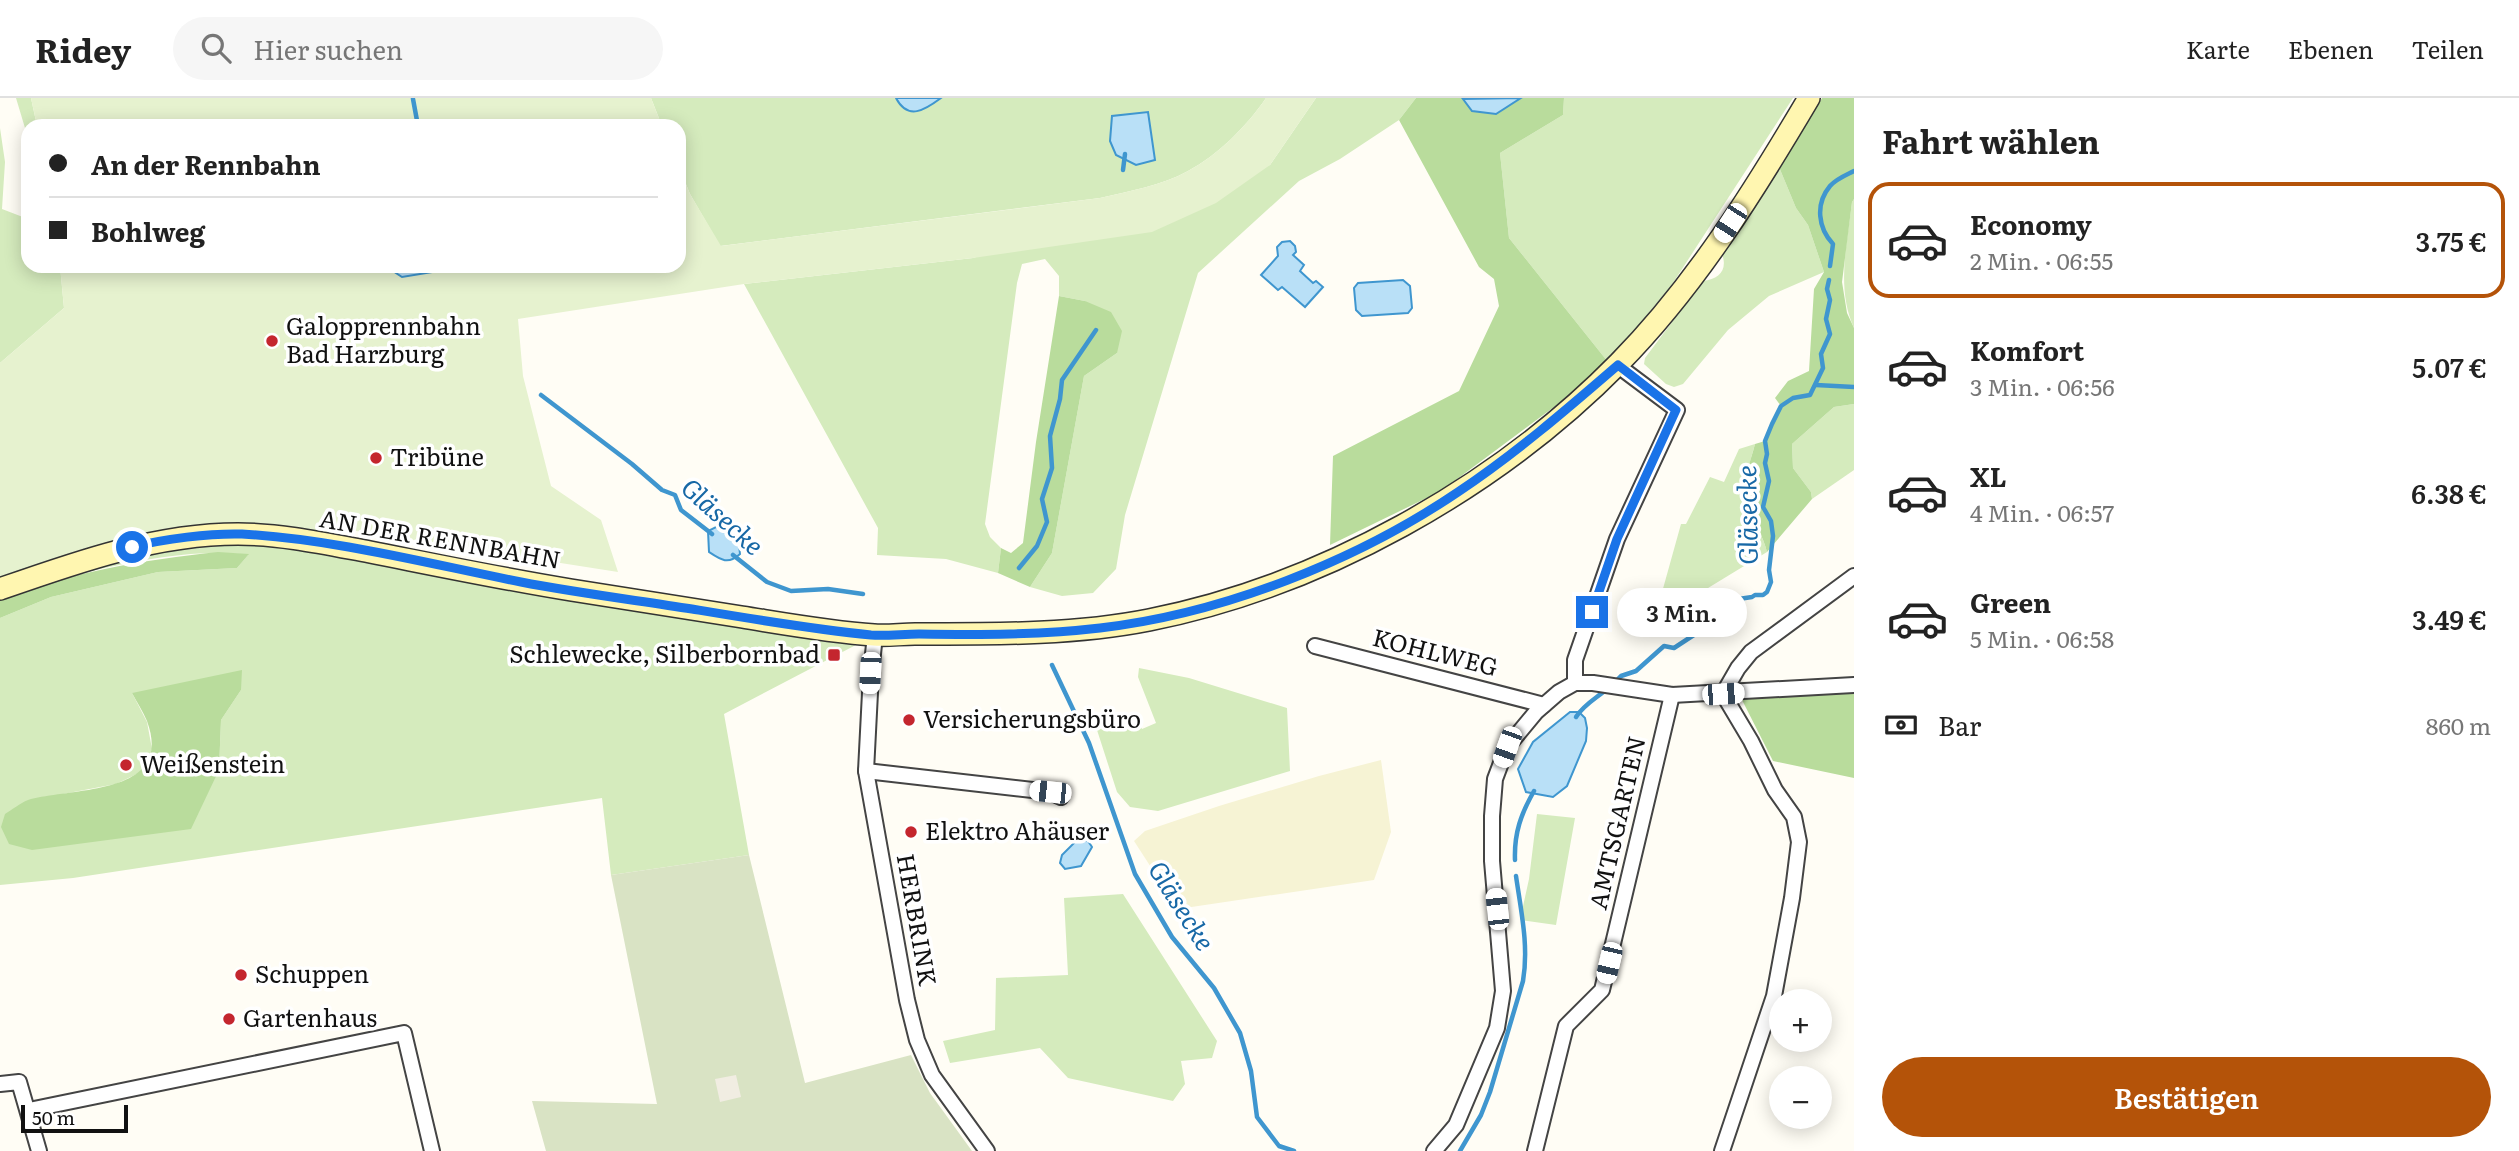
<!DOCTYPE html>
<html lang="de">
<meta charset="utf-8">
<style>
:root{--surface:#fff;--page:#f6f6f6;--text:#222;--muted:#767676;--line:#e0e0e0;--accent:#b45309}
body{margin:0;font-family:Literata,serif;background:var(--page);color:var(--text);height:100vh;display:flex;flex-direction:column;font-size:26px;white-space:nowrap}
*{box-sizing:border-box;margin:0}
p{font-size:23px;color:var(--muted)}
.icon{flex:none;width:38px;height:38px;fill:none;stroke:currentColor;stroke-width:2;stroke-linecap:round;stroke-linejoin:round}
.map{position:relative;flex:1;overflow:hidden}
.drawer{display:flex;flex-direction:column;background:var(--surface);width:665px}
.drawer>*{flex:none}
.guide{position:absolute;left:21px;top:21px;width:665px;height:154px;border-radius:21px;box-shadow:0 4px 18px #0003;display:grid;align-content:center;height:154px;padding:0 28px;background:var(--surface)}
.fabs{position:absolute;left:1769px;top:891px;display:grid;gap:14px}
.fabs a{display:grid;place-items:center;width:63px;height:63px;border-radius:50%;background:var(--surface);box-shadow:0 4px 18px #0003;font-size:35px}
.scale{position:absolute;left:21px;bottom:18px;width:107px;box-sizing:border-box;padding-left:7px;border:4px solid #111;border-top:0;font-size:19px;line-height:24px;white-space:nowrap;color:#111;-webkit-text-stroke:5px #fff;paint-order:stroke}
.end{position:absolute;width:32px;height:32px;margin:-16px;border:9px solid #1a73e8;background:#fff;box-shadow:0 0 0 4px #fff}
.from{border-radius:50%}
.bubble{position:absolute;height:49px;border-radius:24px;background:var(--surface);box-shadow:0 4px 18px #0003;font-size:23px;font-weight:600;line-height:49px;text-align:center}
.car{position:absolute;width:21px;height:42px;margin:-21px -10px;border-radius:9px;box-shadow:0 0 5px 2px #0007;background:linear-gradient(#fff 24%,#345 0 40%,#fff 0 76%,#345 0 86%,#fff 0)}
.guide b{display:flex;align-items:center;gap:24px;height:66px;font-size:26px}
.guide b+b{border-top:2px solid var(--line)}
.guide i{width:18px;height:18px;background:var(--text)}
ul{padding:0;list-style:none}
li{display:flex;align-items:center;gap:21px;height:116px;margin:0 14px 10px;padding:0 14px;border:4px solid transparent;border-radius:21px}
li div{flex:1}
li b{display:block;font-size:26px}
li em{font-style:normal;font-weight:600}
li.active{border-color:var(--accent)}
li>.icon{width:63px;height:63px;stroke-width:1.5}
h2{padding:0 28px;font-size:32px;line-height:84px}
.pay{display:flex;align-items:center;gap:18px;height:77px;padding:0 28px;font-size:26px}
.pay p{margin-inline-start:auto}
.button{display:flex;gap:14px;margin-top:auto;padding:14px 28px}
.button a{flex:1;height:80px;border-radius:42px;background:var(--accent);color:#fff;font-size:28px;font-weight:600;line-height:80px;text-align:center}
header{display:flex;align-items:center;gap:42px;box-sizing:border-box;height:98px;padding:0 35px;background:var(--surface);border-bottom:2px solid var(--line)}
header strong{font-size:33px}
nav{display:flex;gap:38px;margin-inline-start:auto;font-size:24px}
.search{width:490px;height:63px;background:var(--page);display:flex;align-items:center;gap:18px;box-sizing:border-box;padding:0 24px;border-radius:38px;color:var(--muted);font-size:26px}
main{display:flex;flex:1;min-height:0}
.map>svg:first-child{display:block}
</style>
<header>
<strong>Ridey</strong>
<div class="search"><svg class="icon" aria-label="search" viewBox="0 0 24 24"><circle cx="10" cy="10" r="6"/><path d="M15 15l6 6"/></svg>Hier suchen</div>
<nav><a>Karte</a><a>Ebenen</a><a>Teilen</a></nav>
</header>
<main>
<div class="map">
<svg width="1854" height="1053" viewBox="0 0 1854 1053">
<rect width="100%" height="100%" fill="#fffdf5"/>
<polygon fill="#f6f3d4" points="1381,662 1391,734 1374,782 1178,811 1134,743 1145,733 1219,708 1319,678"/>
<g fill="#d5ebbd" fill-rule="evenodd">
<polygon points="16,0 31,0 37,28 28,28 28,106 25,30"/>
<path d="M651 0H1266C1246 29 1218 57 1188 73 1161 88 1129 93 1100 100L720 148 690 96 679 69V28H662Z"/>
<polygon points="1316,0 1416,0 1399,22 1340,61 1299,83 1198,175 1125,417 1116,471 1093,495 1062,498 1030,489 1052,455 1084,278 1117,255 1085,203 1059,198 1059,178 1045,161 1022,166 1017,185 985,426 990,439 1001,450 998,475 946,461 877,457 878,430 744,186 973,160 1270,67"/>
<polygon points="1564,0 1793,0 1671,188 1608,264 1509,140 1500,55 1563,17"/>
<polygon points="0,30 5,64 2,111 28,121 28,168 60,168 64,210 0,265"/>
<path d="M1779 69 1796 110 1808 127 1824 174 1769 198 1728 232 1683 286 1674 289 1666 286 1644 266 1645 260 1703 183C1719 181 1728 172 1722 156Z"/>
<path d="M1854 101V230C1836 190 1847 147 1852 104Z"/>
<polygon points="1854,306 1854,372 1812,401 1811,394 1793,370 1792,346 1834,309"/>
<path d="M1755 346C1749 368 1740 391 1749 412 1755 427 1763 438 1767 454L1654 523 1681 426H1686L1710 379 1724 384 1739 351Z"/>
<path d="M239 436 875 537 724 616 749 757 611 777 602 700 73 780 0 787V520L51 499 158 474 237 470 248 457C179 447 66 476 0 502V491ZM241 592 221 622 219 672 26 703 116 686 143 673 152 651 147 624 132 595Z"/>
<polygon points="1139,570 1189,580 1287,610 1290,673 1158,713 1130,709 1117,694 1097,632 1135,618 1142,631 1156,625 1138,579"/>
<polygon points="1537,716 1575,720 1556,827 1520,822 1529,781"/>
<polygon points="1123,796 1217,943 1212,960 1181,963 1185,986 1173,1003 1068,980 1040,950 950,965 943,943 995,932 996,880 1068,877 1064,800"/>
</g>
<g fill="#b9dc9c">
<polygon points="1416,0 1464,0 1496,16 1521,0 1564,0 1563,17 1500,55 1509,140 1608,264 1558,306 1441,393 1330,447 1333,358 1459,293 1499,208 1494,181 1479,169 1399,22"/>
<path d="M1822 0H1854V101L1852 104 1842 184 1847 215 1854 230V306L1834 309 1792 346 1793 370 1811 394 1812 401 1767 454C1763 437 1753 423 1747 407 1740 387 1750 366 1755 346L1765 343 1781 308 1775 300 1788 283 1809 273 1814 191 1824 174 1808 127 1796 110 1779 69Z"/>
<polygon points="1059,198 1085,203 1111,214 1122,233 1117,255 1084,278 1052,455 1030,489 998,475 1001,450 1011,455 1023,445 1036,344"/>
<path d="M218 454 249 456 237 470 158 474 51 499 0 520V502C70 474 143 462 218 454Z"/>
<path d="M242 572 241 592 221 622 219 672 191 731 32 752 9 746 1 729 5 716C12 712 20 705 28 702 71 689 175 699 147 623 143 614 137 604 132 595Z"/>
<polygon points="1854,591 1854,680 1773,663 1740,598"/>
</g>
<polygon fill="#d9e3c4" points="749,757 805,985 911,957 930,995 972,1053 546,1053 532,1003 657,1006 611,777"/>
<g fill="#e6f2cf">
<polygon points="31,0 651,0 662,28 37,28"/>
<path d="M1266 0H1316L1270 67 1216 105 1152 134 973 160 744 186 518 221 523 278 551 388 601 422 618 474 350 432 311 444 239 436 0 491V265L64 210 60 168H679V69L690 96 721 148 1100 100C1129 93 1161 88 1188 73 1218 57 1246 29 1266 0Z"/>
</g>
<polygon fill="#f1ede2" points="736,977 741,999 720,1004 715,981"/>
<g fill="#b9e0f7" stroke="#3f96cf" stroke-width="2">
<path d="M896 0H941C925 12 908 23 896 0Z"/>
<polygon points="1521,0 1496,16 1472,13 1463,1"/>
<polygon points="1148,14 1155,62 1136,67 1116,57 1110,43 1112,18"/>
<polygon points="1290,143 1295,148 1296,154 1293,157 1304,167 1300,173 1313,185 1316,183 1323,189 1305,209 1282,189 1278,192 1261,177 1278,158 1277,149 1282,144"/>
<polygon points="390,168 469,168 402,179 393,173"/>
<polygon points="1403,182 1410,188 1412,210 1408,215 1362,218 1356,212 1354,190 1358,185"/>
<path d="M716 429 738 438 740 456C728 467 721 462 709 454L708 433Z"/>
<polygon points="1570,614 1579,614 1585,620 1587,630 1586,643 1567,688 1553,699 1526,694 1518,671 1533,644"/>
<polygon points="1078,741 1088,743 1092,749 1081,768 1065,771 1060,765 1062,757"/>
</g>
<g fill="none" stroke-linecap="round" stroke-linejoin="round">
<g stroke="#3f96cf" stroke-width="4.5">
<polyline points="413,1 418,28"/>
<polyline points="1123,72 1125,56"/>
<path d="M1830 168 1833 146C1818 130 1815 106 1830 88 1836 81 1846 77 1854 73"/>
<polyline points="1816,287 1854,289"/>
<polyline points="541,297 632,366 662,392 675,397 681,412 712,436"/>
<polyline points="733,457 767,484 791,493 828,491 863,496"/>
<polyline points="1019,470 1037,448 1047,424 1042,401 1052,370 1050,338 1060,301 1062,282 1096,232"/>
<polyline points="1052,567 1089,645 1135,776 1172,839 1214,890 1240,935 1251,973 1257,1019 1279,1048 1294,1053"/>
<polyline points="1615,584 1621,578 1636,573 1664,548 1674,550 1703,531 1719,504 1752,499 1755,497 1763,497 1767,494 1771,484 1769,472 1773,438 1771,423 1763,409 1769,383 1765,365 1767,356 1765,343 1772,326 1781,308 1793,300 1810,297 1823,270 1821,256 1830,236 1826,221 1830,202 1827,191 1829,182"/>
<path d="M1576 619C1584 606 1597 600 1608 590"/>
<path d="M1515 762C1514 735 1521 716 1534 693"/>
<path d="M1460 1053 1481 1017 1490 994 1523 883C1529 848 1521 813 1516 778"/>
</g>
<defs>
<g id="minor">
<polyline points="875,537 871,575 866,673 907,902 917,942 932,977 987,1053"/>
<polyline points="1315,548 1544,607"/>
<polyline points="1575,585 1575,562 1617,441 1677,312 1617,267"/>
<polyline points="866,673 1050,694 1061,699"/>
<polyline points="0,986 19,984 39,1053"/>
<polyline points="29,1012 404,935 432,1053"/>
<polyline points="1434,1053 1456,1027 1497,930 1503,893 1492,763 1492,718 1495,681 1507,649 1536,614 1559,594 1575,585 1593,585 1672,597 1854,587"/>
<polyline points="1535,1053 1566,928 1602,892 1672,597"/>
<polyline points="1722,1053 1774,898 1792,800 1799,744 1794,719 1775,692 1751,643 1723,596 1738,570 1751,554 1854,478"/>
</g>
<path id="secondary" d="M0 491C77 464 156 436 238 436 282 436 327 446 370 454 436 467 503 481 571 492 628 501 685 510 742 519 786 526 830 534 874 537 888 538 901 536 915 536 993 536 1073 537 1149 522 1321 488 1496 390 1619 265 1695 188 1754 93 1809 0"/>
</defs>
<use href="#minor" stroke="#444" stroke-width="18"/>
<use href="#secondary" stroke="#333" stroke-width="24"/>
<use href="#minor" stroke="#fff" stroke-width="14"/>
<use href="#secondary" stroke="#fff6b0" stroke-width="21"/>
</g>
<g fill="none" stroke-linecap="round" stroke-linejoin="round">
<path stroke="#1a73e8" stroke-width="9" d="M132 449C164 441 210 435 242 436 334 441 430 466 521 484 578 495 635 502 692 511 752 521 811 531 871 537 887 538 903 536 919 536 979 537 1040 537 1100 530 1222 516 1356 463 1458 394 1515 356 1566 312 1618 267L1676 312 1617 441 1592 514"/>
</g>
<g fill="#c4262e" stroke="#fff" stroke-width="2.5">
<circle cx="272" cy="243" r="7"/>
<circle cx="376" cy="360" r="7"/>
<rect x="827" y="550" width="14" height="14" rx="3.5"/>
<circle cx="909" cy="622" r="7"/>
<circle cx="126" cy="667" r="7"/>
<circle cx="911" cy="734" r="7"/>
<circle cx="241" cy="877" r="7"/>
<circle cx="229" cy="921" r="7"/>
</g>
<g text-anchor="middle" stroke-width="7" stroke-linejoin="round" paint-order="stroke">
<g font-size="24" fill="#111" stroke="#fff" text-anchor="start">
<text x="286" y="237">Galopprennbahn<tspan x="286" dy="28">Bad Harzburg</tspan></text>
<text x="390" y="368">Tribüne</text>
<text x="820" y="565" text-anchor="end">Schlewecke, Silberbornbad</text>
<text x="923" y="630">Versicherungsbüro</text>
<text x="140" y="675">Weißenstein</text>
<text x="925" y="742">Elektro Ahäuser</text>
<text x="255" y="885">Schuppen</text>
<text x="243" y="929">Gartenhaus</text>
</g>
<g font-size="24" fill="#111" stroke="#fff">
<text transform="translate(440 442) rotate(10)" y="8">AN DER RENNBAHN</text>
<text transform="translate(1435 555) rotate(14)" y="8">KOHLWEG</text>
<text transform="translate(1618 725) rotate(-77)" y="8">AMTSGARTEN</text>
<text transform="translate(916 822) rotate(80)" y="8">HERBRINK</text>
</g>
<g font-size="26" font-style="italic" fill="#1768a6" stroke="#fff">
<text transform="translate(1748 417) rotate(-91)" y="9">Gläsecke</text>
<text transform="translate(722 419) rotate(42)" y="9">Gläsecke</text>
<text transform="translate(1181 808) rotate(58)" y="9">Gläsecke</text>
</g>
</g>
</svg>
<div class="fabs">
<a>+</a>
<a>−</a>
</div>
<div class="scale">50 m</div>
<i class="end from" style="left:132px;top:449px"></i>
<i class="end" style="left:1592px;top:514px"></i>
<div class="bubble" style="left:1617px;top:490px;width:130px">3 Min.</div>
<i class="car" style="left:1730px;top:125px;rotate:213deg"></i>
<i class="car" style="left:870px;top:575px;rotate:183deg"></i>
<i class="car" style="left:1723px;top:596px;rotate:86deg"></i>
<i class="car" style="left:1507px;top:649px;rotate:200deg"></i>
<i class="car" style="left:1050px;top:694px;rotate:276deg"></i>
<i class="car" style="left:1497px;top:811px;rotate:354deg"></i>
<i class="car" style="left:1609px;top:865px;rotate:193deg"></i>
<div class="guide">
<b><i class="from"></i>An der Rennbahn</b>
<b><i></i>Bohlweg</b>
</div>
</div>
<section class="drawer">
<h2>Fahrt wählen</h2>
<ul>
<li class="active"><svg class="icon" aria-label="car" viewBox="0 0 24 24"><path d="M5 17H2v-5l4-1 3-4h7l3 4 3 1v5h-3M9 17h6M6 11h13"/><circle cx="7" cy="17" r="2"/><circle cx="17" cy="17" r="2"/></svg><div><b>Economy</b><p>2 Min. · 06:55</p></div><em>3.75 €</em></li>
<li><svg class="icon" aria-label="car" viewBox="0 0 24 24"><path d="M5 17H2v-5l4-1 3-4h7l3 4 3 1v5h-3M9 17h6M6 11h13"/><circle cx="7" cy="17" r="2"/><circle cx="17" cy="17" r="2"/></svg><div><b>Komfort</b><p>3 Min. · 06:56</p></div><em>5.07 €</em></li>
<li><svg class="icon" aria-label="car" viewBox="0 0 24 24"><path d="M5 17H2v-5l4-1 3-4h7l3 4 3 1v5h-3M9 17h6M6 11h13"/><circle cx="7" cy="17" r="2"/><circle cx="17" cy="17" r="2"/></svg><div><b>XL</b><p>4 Min. · 06:57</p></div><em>6.38 €</em></li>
<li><svg class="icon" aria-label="car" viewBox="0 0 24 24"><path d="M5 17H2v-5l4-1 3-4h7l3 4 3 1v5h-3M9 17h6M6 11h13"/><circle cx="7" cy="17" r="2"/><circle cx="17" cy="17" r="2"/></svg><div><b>Green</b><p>5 Min. · 06:58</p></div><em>3.49 €</em></li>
</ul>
<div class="pay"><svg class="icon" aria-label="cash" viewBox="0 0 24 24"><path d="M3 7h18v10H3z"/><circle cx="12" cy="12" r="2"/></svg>Bar<p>860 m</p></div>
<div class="button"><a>Bestätigen</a></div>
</section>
</main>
